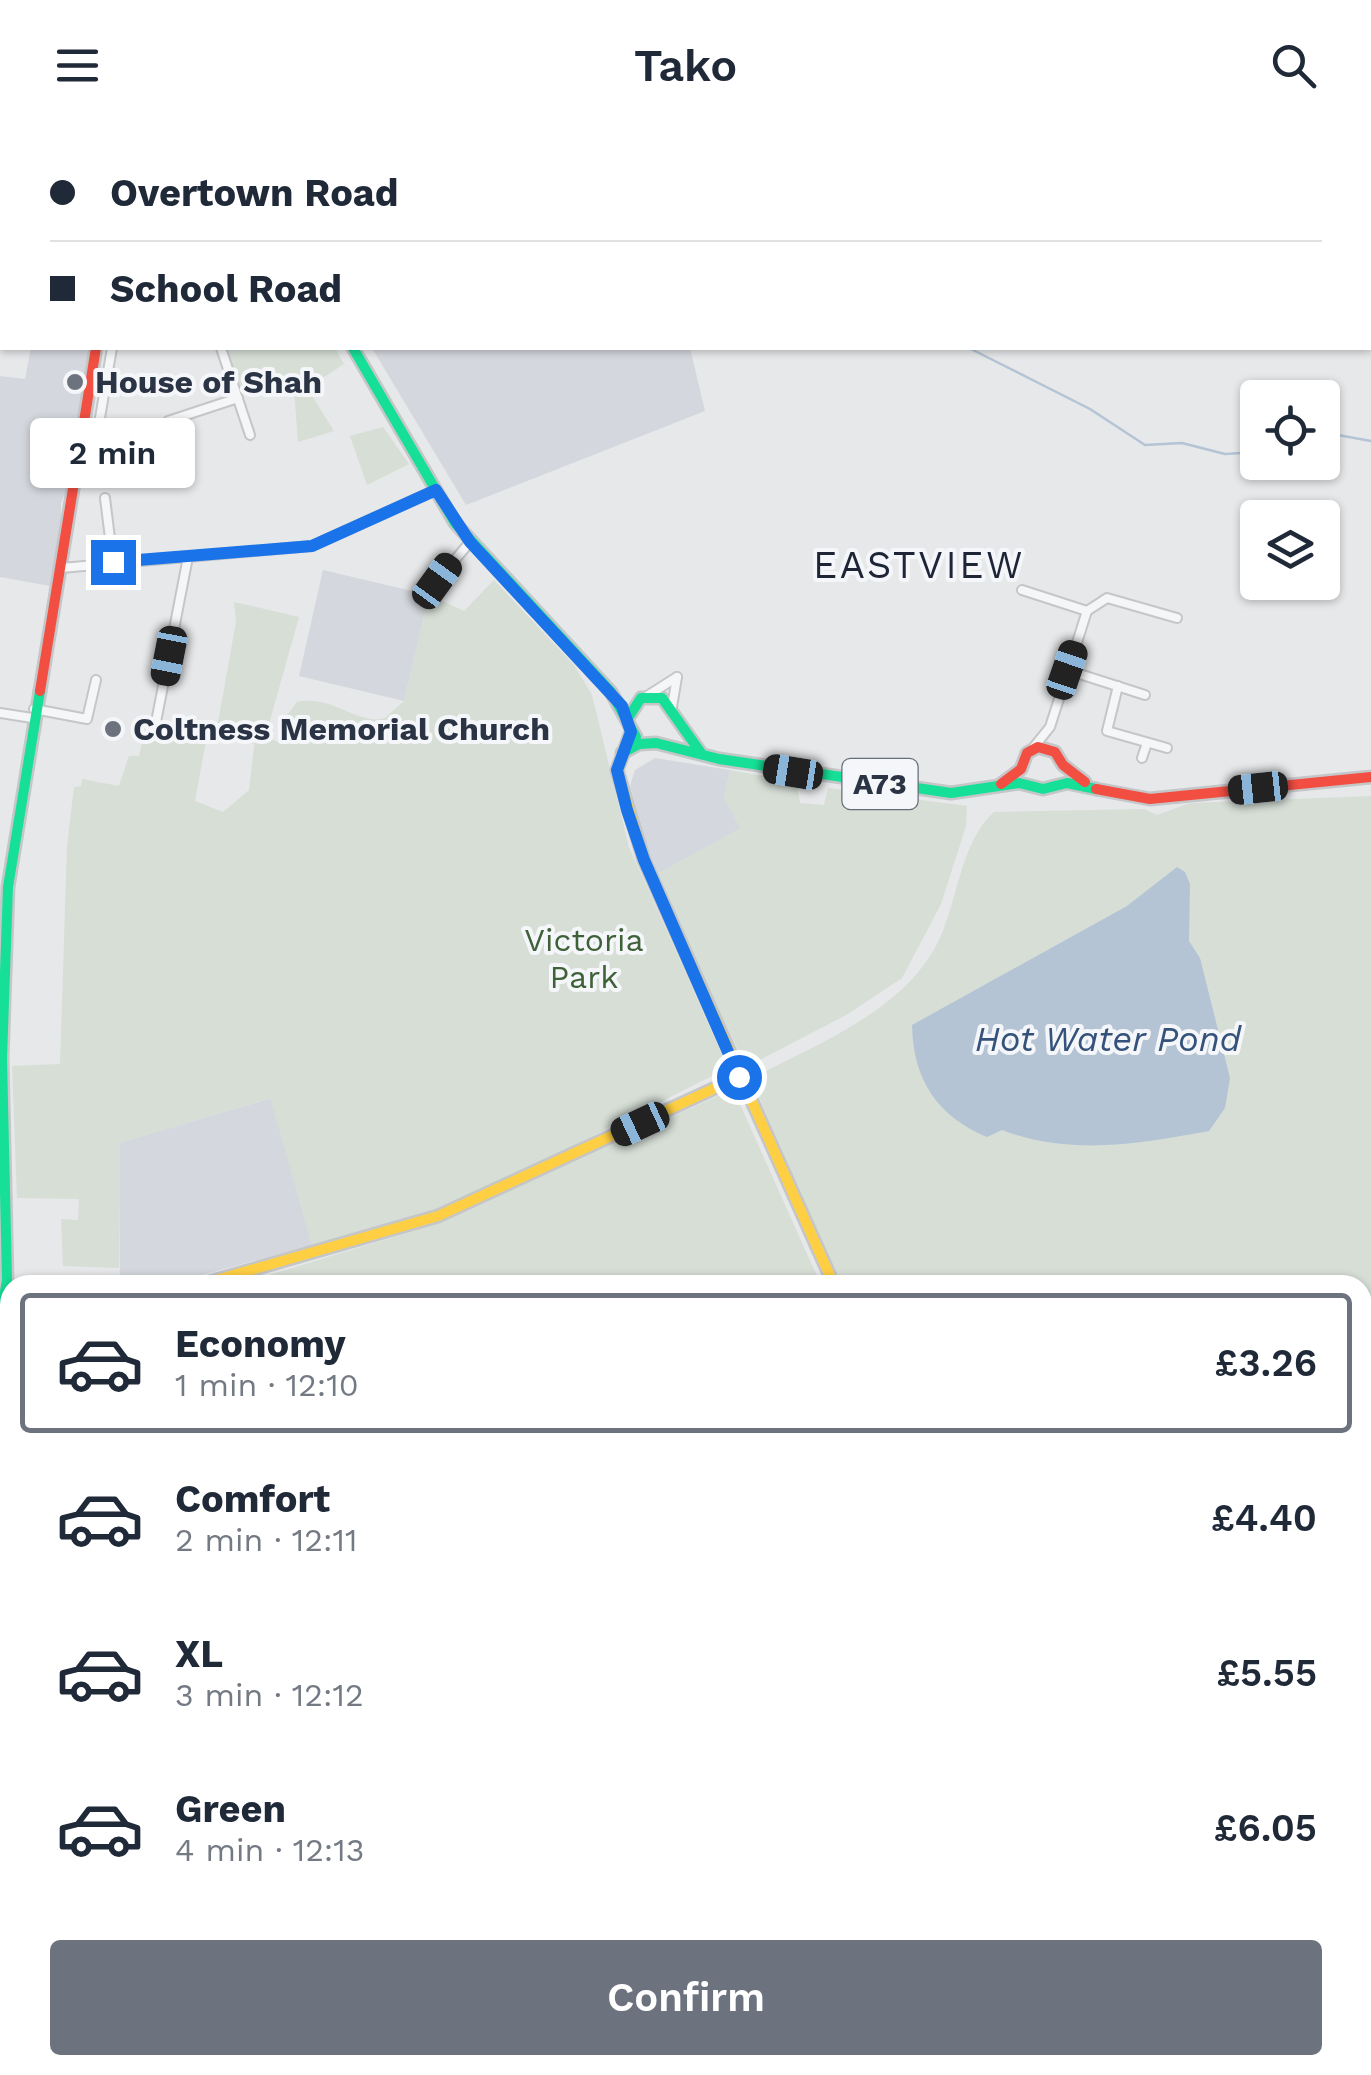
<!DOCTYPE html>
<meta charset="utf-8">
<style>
:root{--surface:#fff;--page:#f2f2f3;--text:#1f2937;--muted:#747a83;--line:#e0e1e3;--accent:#6c737f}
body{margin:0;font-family:"Work Sans",sans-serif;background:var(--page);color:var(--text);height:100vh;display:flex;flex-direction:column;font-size:38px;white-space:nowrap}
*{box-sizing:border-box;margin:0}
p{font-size:32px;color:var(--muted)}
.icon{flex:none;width:55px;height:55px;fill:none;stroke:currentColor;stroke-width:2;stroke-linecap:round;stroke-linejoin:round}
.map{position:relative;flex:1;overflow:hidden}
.drawer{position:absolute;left:0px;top:1145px;width:1372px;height:800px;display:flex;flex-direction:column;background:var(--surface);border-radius:30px 30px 0 0;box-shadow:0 2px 8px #0004}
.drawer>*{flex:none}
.top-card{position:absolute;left:0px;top:0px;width:1372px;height:220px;box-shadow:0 2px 8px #0004;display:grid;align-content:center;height:220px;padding:0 50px;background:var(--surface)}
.buttons{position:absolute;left:1240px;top:250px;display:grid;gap:20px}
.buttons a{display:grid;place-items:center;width:100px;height:100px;border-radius:10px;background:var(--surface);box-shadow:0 2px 8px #0004;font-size:50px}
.end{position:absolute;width:45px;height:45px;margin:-22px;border:12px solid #1a73e8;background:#fff;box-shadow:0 0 0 5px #fff}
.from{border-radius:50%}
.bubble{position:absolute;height:70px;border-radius:10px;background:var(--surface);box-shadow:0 2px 8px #0004;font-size:32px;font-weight:600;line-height:70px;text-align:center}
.car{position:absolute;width:30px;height:60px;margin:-30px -15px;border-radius:12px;box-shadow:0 0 8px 2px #0007;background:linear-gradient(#222 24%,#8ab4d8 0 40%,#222 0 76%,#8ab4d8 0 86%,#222 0)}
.top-card b{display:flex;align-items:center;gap:35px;height:95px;font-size:38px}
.top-card b+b{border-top:2px solid var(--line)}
.top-card i{width:25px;height:25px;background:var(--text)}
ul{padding:18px 0 0;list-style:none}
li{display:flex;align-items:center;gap:30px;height:140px;margin:0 20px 15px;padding:0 30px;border:5px solid transparent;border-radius:10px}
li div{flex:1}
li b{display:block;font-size:38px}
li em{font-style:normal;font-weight:600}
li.active{border-color:var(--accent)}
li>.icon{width:90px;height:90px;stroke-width:1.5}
.action{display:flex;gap:20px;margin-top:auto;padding:20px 50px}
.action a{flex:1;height:115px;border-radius:10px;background:var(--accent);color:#fff;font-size:40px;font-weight:600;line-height:115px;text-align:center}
header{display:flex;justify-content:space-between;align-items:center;height:130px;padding:0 50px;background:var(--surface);font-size:45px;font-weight:600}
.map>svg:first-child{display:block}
</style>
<header><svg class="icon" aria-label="menu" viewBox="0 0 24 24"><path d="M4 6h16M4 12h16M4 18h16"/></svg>Tako<svg class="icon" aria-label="search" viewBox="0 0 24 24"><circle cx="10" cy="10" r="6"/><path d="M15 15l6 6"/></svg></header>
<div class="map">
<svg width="1371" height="1945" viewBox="0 0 1371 1945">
<rect width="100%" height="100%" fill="#e6e8ea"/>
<g fill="#d4d7dd">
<polygon points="31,218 90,218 73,324 66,324 64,337 70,351 61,373 61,413 50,456 0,447 0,246 25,249"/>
<polygon points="372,218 690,218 705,281 466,375"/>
<polygon points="323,440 429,465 404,571 299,546"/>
<polygon points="655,628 730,640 724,668 741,698 656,745 630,656 635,640"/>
<polygon points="271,968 312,1115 166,1155 120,1155 119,1013"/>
<polygon points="1363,1613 1371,1614 1371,1945 1339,1945 1335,1935 1362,1935"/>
</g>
<g fill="#d6ded6">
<polygon points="223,218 335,218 344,234 307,258 334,301 298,312 294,260 243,263"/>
<polygon points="383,297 409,334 367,355 350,306"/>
<path d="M494 450 574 535 592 565 629 717 722 924 720 942 491 1057 413 1088 312 1115 270 968 120 1013 119 1138 63 1136 61 1089 78 1090 79 1069 17 1068 12 936 60 934 67 716 74 657 81 656 82 649 119 656 129 626H139L147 593 207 605 195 671 223 682 249 660 255 608 217 598 236 492 234 472 299 487 265 608 279 612 283 591 297 572C332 564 358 596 385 588L404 571 429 465 464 481Z"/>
<polygon points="730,640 796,652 800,673 824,675 828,658 967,676 966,696 941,774 902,848 848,884 750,935 738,920 656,745 740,698 724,668"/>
<path d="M1371 666V1605L1362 1604V1155H841L751 949C814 915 893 886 932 823 958 782 957 715 994 682L1144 679 1157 685 1190 673Z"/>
<polygon points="729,965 738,970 821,1155 236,1155 420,1099 718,966"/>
<polygon points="0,1898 10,1898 10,1935 1320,1935 1324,1945 0,1945"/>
</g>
<path fill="#b4c4d5" d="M1177 737 1185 742 1190 754 1189 811 1200 828 1230 948 1225 978 1209 1001C1139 1014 1070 1026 1002 1000L987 1007C937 986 913 950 912 895L1127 776Z"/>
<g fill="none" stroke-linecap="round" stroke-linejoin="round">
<g stroke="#b4c4d5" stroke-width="2.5">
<polyline points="785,0 785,2"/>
<polyline points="969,218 1090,279 1145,315 1182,313 1225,324 1258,322"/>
<polyline points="1322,310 1338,305 1371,311"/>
</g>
<defs>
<g id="street">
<polyline points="0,104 2,112"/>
<polyline points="0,142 2,130"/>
<polyline points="221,218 250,305"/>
<polyline points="168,291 238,268"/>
<polyline points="97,305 112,218"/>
<polyline points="105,368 113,432"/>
<polyline points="61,438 312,416 436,360"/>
<polyline points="1022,460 1087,481"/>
<polyline points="433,466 437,451 470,412"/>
<polyline points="1067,540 1145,565"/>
<polyline points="1118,556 1107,601 1167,618"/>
<polyline points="647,566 677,547"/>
<polyline points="672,577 677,547"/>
<polyline points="34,579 87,589 96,550"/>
<polyline points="0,583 32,588"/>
<polyline points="156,592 188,427"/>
<polyline points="1033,618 1050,597 1087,481 1107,468 1177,488"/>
<polyline points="1142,628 1147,613"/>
<polyline points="0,1200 10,1201"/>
<polyline points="0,1619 10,1601"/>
<polyline points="0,1845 10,1848"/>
</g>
<g id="fast">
<polyline points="135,0 135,2"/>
<polyline points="353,218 455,393 611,562 636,607"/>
<polyline points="628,588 641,568 662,568 701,623"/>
<polyline points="622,623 639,614 656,613 719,629 951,663 1019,653 1043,659 1067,653 1096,659"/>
<polyline points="0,1190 7,1150 2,928 8,757 40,561"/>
</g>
<g id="slow">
<polyline points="222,0 224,2"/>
<polyline points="631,602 617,640 644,730 834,1155"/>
<polyline points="199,1155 438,1086 739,947"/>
</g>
<g id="jam">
<polyline points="40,561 96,218"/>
<polyline points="1001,654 1021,639 1027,623 1038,617 1055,622 1063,635 1085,652"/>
<polyline points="1096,659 1150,669 1371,647"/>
<polyline points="0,1315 10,1320"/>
<polyline points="1328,1935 1332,1945"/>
</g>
</defs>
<use href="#street" stroke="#c4c6c8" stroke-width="12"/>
<use href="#fast" stroke="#c4c6c8" stroke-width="15"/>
<use href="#slow" stroke="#c4c6c8" stroke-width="15"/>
<use href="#jam" stroke="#c4c6c8" stroke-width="15"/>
<use href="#street" stroke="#f5f6f7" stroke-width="8"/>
<use href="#fast" stroke="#16e098" stroke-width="10"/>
<use href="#slow" stroke="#ffcf43" stroke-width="10"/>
<use href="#jam" stroke="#f24e42" stroke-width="10"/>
</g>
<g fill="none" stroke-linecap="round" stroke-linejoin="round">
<polyline stroke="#1a73e8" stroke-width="12" points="113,432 312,416 436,360 470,412 622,576 631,602 617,640 627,680 644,730 739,947"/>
</g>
<g fill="#6c737f" stroke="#f4f6f9" stroke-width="4">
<circle cx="75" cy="252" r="10"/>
<circle cx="113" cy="599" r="10"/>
</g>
<g text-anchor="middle" stroke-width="8" stroke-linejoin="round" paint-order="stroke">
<rect fill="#f4f6f9" stroke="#676e7b" stroke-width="2.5" x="842.5" y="629" width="75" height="50" rx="8"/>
<g font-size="30" font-weight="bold" fill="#2b3445">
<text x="880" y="664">A73</text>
</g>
<g font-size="32" font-weight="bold" fill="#2b3445" stroke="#f4f6f9" text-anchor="start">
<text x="95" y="263">House of Shah</text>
<text x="133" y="610">Coltness Memorial Church</text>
</g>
<g font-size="32" fill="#3f6138" stroke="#f4f6f9">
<text x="584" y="821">Victoria<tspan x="584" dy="37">Park</tspan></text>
</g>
<g font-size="35" font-style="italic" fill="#34527a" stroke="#f4f6f9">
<text x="1108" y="921">Hot Water Pond</text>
</g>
<g font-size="38" letter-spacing="2.5" fill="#1d2536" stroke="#f4f6f9">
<text x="919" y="448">EASTVIEW</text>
</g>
</g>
</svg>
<div class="buttons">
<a><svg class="icon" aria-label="locate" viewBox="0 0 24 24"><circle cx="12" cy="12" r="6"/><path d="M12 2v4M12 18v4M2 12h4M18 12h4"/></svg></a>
<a><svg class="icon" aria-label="layers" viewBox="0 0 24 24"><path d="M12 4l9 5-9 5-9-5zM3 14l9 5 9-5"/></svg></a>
</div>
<i class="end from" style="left:739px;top:947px"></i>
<i class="end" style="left:113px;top:432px"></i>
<div class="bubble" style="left:30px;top:288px;width:165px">2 min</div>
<i class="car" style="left:437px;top:451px;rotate:36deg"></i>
<i class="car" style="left:169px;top:526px;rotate:191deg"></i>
<i class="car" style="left:1067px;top:540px;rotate:19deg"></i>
<i class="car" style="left:793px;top:642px;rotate:279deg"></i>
<i class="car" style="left:1258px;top:658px;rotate:264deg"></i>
<i class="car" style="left:640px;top:994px;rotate:245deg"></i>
<div class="top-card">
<b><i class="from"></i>Overtown Road</b>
<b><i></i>School Road</b>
</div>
<section class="drawer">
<ul>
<li class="active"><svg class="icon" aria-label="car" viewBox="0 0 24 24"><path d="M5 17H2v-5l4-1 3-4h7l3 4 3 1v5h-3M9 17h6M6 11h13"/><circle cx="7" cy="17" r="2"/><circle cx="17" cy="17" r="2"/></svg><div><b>Economy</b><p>1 min · 12:10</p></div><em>£3.26</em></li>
<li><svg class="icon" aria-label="car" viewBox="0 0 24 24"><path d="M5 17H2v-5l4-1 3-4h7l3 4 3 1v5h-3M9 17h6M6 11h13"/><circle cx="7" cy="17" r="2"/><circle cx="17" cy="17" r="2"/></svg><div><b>Comfort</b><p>2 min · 12:11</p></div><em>£4.40</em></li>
<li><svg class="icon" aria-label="car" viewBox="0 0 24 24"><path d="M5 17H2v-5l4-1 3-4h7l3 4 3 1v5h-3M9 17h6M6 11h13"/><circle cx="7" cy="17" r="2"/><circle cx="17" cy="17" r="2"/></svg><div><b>XL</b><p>3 min · 12:12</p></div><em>£5.55</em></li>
<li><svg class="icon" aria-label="car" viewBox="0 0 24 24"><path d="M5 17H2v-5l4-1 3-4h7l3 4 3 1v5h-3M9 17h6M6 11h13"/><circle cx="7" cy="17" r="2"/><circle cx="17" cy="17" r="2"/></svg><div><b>Green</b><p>4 min · 12:13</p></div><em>£6.05</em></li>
</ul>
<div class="action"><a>Confirm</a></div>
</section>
</div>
